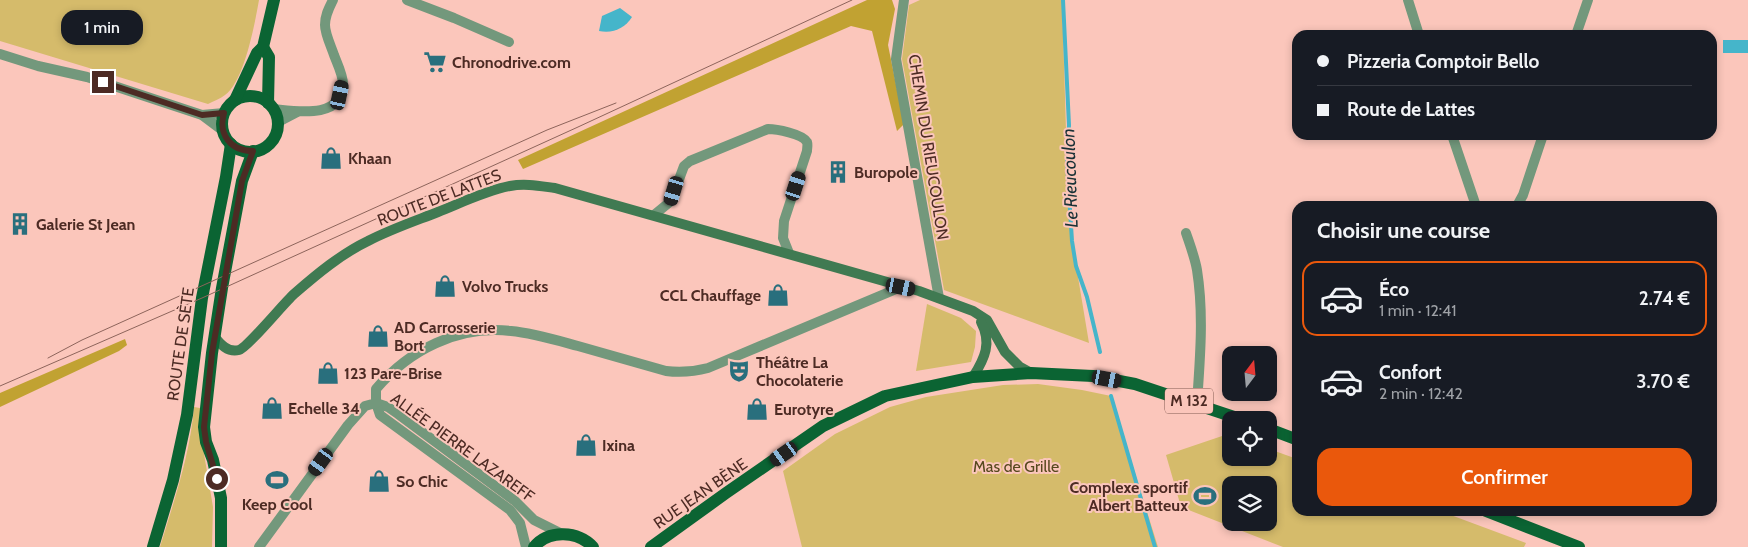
<!DOCTYPE html>
<html lang="fr">
<meta charset="utf-8">
<style>
:root{--surface:#171b24;--page:#20242c;--text:#f1f3f6;--muted:#9ea1a6;--line:#363941;--accent:#ea580c}
body{margin:0;font-family:Cabin,sans-serif;background:var(--page);color:var(--text);height:100vh;display:flex;flex-direction:column;font-size:19px;white-space:nowrap}
*{box-sizing:border-box;margin:0}
p{font-size:16px;color:var(--muted)}
.icon{flex:none;width:28px;height:28px;fill:none;stroke:currentColor;stroke-width:2;stroke-linecap:round;stroke-linejoin:round}
.map{position:relative;flex:1;overflow:hidden}
.panel{position:absolute;left:1292px;top:201px;width:425px;height:315px;display:flex;flex-direction:column;background:var(--surface);border-radius:15px;box-shadow:0 2px 8px #0003}
.panel>*{flex:none}
.top-card{position:absolute;left:1292px;top:30px;width:425px;height:110px;border-radius:15px;box-shadow:0 2px 8px #0003;display:grid;align-content:center;height:110px;padding:0 25px;background:var(--surface)}
.needle{width:32px;rotate:16deg}
.buttons{position:absolute;left:1222px;top:346px;display:grid;gap:10px}
.buttons a{display:grid;place-items:center;width:55px;height:55px;border-radius:10px;background:var(--surface);box-shadow:0 2px 8px #0003;font-size:25px}
.end{position:absolute;width:22px;height:22px;margin:-11px;border:6px solid #4d2b24;background:#fff;box-shadow:0 0 0 2px #fff}
.from{border-radius:50%}
.bubble{position:absolute;height:35px;border-radius:15px;background:var(--surface);box-shadow:0 2px 8px #0003;font-size:16px;font-weight:600;line-height:35px;text-align:center}
.car{position:absolute;width:15px;height:30px;margin:-15px -8px;border-radius:6px;box-shadow:0 0 4px 1px #0007;background:linear-gradient(#222 24%,#8ab4d8 0 40%,#222 0 76%,#8ab4d8 0 86%,#222 0)}
.top-card b{display:flex;align-items:center;gap:18px;height:48px;font-size:19px}
.top-card b+b{border-top:1px solid var(--line)}
.top-card i{width:12px;height:12px;background:var(--text)}
ul{padding:0;list-style:none}
li{display:flex;align-items:center;gap:15px;height:75px;margin:0 10px 8px;padding:0 15px;border:2px solid transparent;border-radius:15px}
li div{flex:1}
li b{display:block;font-size:19px}
li em{font-style:normal;font-weight:600}
li.active{border-color:var(--accent)}
li>.icon{width:45px;height:45px;stroke-width:1.5}
h2{padding:0 25px;font-size:22px;line-height:60px}
.button{display:flex;gap:10px;margin-top:auto;padding:10px 25px}
.button a{flex:1;height:58px;border-radius:15px;background:var(--accent);color:#fff;font-size:20px;font-weight:600;line-height:58px;text-align:center}
.map>svg:first-child{display:block}
</style>
<div class="map">
<svg width="1748" height="547" viewBox="0 0 1748 547">
<rect width="100%" height="100%" fill="#fbc6bb"/>
<g fill="#d5bb6b" fill-rule="evenodd">
<path d="M0 0H259C255 23 244 82 225 95 220 99 213 101 208 104L0 41Z"/>
<polygon points="920,0 1062,0 1067,163 1072,241 1089,343 944,290 902,59 909,5"/>
<polygon points="927,304 961,318 976,331 975,347 971,362 916,371"/>
<polygon points="1038,384 1082,390 1111,396 1158,547 802,547 783,471 835,434 890,407 926,397 1003,385"/>
<path d="M194 407 200 408 203 448 213 507 212 547H160C174 501 190 455 194 407Z"/>
<path d="M1228 434 1231 435V458H1269V449L1297 459 1298 511H1440L1526 543 1524 547H1283L1181 507 1166 455ZM1231 485H1269V522H1231Z"/>
</g>
<g fill="#c1a232">
<polygon points="867,0 892,0 895,9 888,45 904,124 897,131 872,31 851,26 523,169 518,160"/>
<polygon points="125,339 127,345 119,351 0,407 0,393"/>
</g>
<g fill="#45b5ca">
<path d="M620 8 632 17C625 28 613 34 599 31L602 16Z"/>
<rect x="1723" y="40" width="25" height="13"/>
</g>
<g fill="none" stroke-linecap="round" stroke-linejoin="round">
<g stroke="#45b5ca" stroke-width="4">
<polyline points="1063,0 1069,125 1067,163 1072,241 1076,266 1087,297 1100,352"/>
<polyline points="1111,396 1155,547"/>
</g>
<g stroke="#73987c" stroke-width="10">
<polyline points="407,0 454,18 509,42"/>
<polyline points="904,0 896,59 939,298"/>
<polyline points="1408,0 1419,35"/>
<polyline points="1576,35 1588,0"/>
<polyline points="0,54 38,66 87,77 202,115 222,130"/>
<path d="M273 109C295 111 343 120 343 84 343 75 337 63 334 55 331 46 325 34 325 25 325 15 329 8 333 0"/>
<polyline points="202,115 224,113"/>
<polyline points="278,122 297,112"/>
<polyline points="1452,135 1476,206"/>
<polyline points="1517,206 1523,195 1543,135"/>
<path d="M654 215 671 201 684 166 690 161 768 129C776 129 803 134 807 142 808 145 807 148 807 151L784 221 783 238 789 253"/>
<path d="M1186 233C1190 245 1195 258 1197 270 1204 314 1200 359 1197 403"/>
<polyline points="376,403 388,407 398,414 515,501 534,520 562,534"/>
<polyline points="376,403 380,415 510,510 520,523 526,547"/>
<path d="M259 547 348 425 365 406 376 403V389C409 350 458 325 511 331 533 333 556 340 578 346 607 354 637 363 666 371 682 373 693 372 708 368L901 287"/>
</g>
<g stroke="#407a52" stroke-width="10">
<path d="M214 336C220 344 228 353 239 350 247 348 284 303 294 294 317 274 341 254 368 241 391 229 415 221 438 212 461 203 485 191 510 186 525 183 540 186 555 188L919 291 973 311 987 320 1005 352 1020 367 1031 373"/>
<path d="M973 377C985 358 992 343 981 322"/>
</g>
<g stroke="#0b6433" stroke-width="12">
<polyline points="263,47 269,57 268,103"/>
<circle cx="250" cy="124" r="28"/>
<polyline points="235,100 257,53 263,47 274,0"/>
<polyline points="1269,429 1298,440"/>
<polyline points="1486,511 1579,547"/>
<polyline points="153,547 173,480 187,415 202,298 226,177 231,144"/>
<polyline points="221,547 221,498 213,460 206,442 204,427 212,353 222,288 242,181 253,151"/>
<path d="M534 547C549 529 578 531 593 547"/>
<polyline points="651,547 726,493 823,426 885,396 973,377 1031,373 1093,376 1135,384 1243,420"/>
</g>
<g stroke="#8d645b" stroke-width="1">
<polyline points="48,358 82,340 547,130 616,103"/>
<polyline points="0,386 202,298 578,127 852,0"/>
</g>
</g>
<g fill="none" stroke-linecap="round" stroke-linejoin="round">
<path stroke="#4d2b24" stroke-width="6" d="M103 82 202 115 224 113C218 134 230 151 253 151L242 181 212 353 204 427 206 442 217 479"/>
</g>
<defs>
<symbol id="supermarket-bare" viewBox="-9 -9 18 18"><path d="M-6-5.5h2.5l.6 2H6L4.5 2H-2.5L-4.4-4H-6ZM-1.5 3.2a1.3 1.3 0 1 0 .1 0ZM3 3.2a1.3 1.3 0 1 0 .1 0Z" fill="#296f7d" stroke="#fbc6bb" stroke-width="2.5" paint-order="stroke"/></symbol>
<symbol id="shop-bare" viewBox="-9 -9 18 18"><path d="M-5-2.5h2.3a2.7 3.5 0 0 1 5.4 0H5L5.5 6h-11ZM-1.5-2.5h3a1.5 2.3 0 0 0-3 0Z" fill="#296f7d" stroke="#fbc6bb" stroke-width="2.5" paint-order="stroke"/></symbol>
<symbol id="building-bare" viewBox="-9 -9 18 18"><path d="M-4-6H4V6H1V3H-1V6H-4ZM-2.5-4.3h1.7v1.8h-1.7ZM.8-4.3h1.7v1.8H.8ZM-2.5-1h1.7V.8h-1.7ZM.8-1h1.7V.8H.8Z" fill="#296f7d" stroke="#fbc6bb" stroke-width="2.5" paint-order="stroke"/></symbol>
<symbol id="theatre-bare" viewBox="-9 -9 18 18"><path d="M-5-5.5Q0-4 5-5.5V0Q5 5 0 6Q-5 5-5 0ZM-3.3-2.5H-1v1.5H-3.3ZM1-2.5H3.3v1.5H1ZM-2.8 1Q0 5.5 2.8 1Z" fill="#296f7d" stroke="#fbc6bb" stroke-width="2.5" paint-order="stroke"/></symbol>
<symbol id="stadium-bare" viewBox="-9 -9 18 18"><path d="M0-5a6.5 5 0 1 0 0 10a6.5 5 0 1 0 0-10ZM-3.5-1.8h7v3.6h-7Z" fill="#296f7d" stroke="#fbc6bb" stroke-width="2.5" paint-order="stroke"/></symbol>
</defs>
<g fill-rule="evenodd">
<use href="#supermarket-bare" x="419" y="46" width="32" height="32"/>
<use href="#shop-bare" x="315" y="142" width="32" height="32"/>
<use href="#building-bare" x="822" y="156" width="32" height="32"/>
<use href="#building-bare" x="4" y="208" width="32" height="32"/>
<use href="#shop-bare" x="429" y="270" width="32" height="32"/>
<use href="#shop-bare" x="762" y="279" width="32" height="32"/>
<use href="#shop-bare" x="362" y="320" width="32" height="32"/>
<use href="#theatre-bare" x="723" y="355" width="32" height="32"/>
<use href="#shop-bare" x="312" y="357" width="32" height="32"/>
<use href="#shop-bare" x="256" y="392" width="32" height="32"/>
<use href="#shop-bare" x="741" y="393" width="32" height="32"/>
<use href="#shop-bare" x="570" y="429" width="32" height="32"/>
<use href="#stadium-bare" x="261" y="464" width="32" height="32"/>
<use href="#shop-bare" x="363" y="465" width="32" height="32"/>
<use href="#stadium-bare" x="1189" y="480" width="32" height="32"/>
</g>
<g text-anchor="middle" stroke-width="4" stroke-linejoin="round" paint-order="stroke">
<rect fill="#fbc6bb" stroke="#815a51" stroke-width="1" x="1165" y="388.5" width="48" height="25" rx="4"/>
<g font-size="15" font-weight="bold" fill="#4d2b24">
<text x="1189" y="406">M 132</text>
</g>
<g font-size="16" font-weight="bold" fill="#4d2b24" stroke="#fbc6bb" text-anchor="start">
<text x="452" y="68">Chronodrive.com</text>
<text x="348" y="164">Khaan</text>
<text x="854" y="178">Buropole</text>
<text x="36" y="230">Galerie St Jean</text>
<text x="462" y="292">Volvo Trucks</text>
<text x="761" y="301" text-anchor="end">CCL Chauffage</text>
<text x="394" y="333">AD Carrosserie<tspan x="394" dy="18">Bort</tspan></text>
<text x="756" y="368">Théâtre La<tspan x="756" dy="18">Chocolaterie</tspan></text>
<text x="344" y="379">123 Pare-Brise</text>
<text x="288" y="414">Echelle 34</text>
<text x="774" y="415">Eurotyre</text>
<text x="602" y="451">Ixina</text>
<text x="396" y="487">So Chic</text>
<text x="1188" y="493" text-anchor="end">Complexe sportif<tspan x="1188" dy="18">Albert Batteux</tspan></text>
<text x="277" y="510" text-anchor="middle">Keep Cool</text>
</g>
<g font-size="16" fill="#4d2b24" stroke="#fbc6bb">
<text transform="translate(929 147) rotate(81)" y="6">CHEMIN DU RIEUCOULON</text>
<text transform="translate(439 197) rotate(-21)" y="6">ROUTE DE LATTES</text>
<text transform="translate(180 344) rotate(-82)" y="6">ROUTE DE SÈTE</text>
<text transform="translate(463 447) rotate(36)" y="6">ALLÉE PIERRE LAZAREFF</text>
<text transform="translate(700 493) rotate(-35)" y="6">RUE JEAN BÈNE</text>
</g>
<g font-size="16" fill="#56481d" stroke="#fbc6bb">
<text x="1016" y="472">Mas de Grille</text>
</g>
<g font-size="18" font-style="italic" fill="#1a3237" stroke="#fbc6bb">
<text transform="translate(1070 178) rotate(-92)" y="6">Le Rieucoulon</text>
</g>
</g>
</svg>
<div class="buttons">
<a><svg class="needle" viewBox="-14 -14 28 28"><path d="M0-13l5 13h-10z" fill="#e53935"/><path d="M0 13l5-13h-10z" fill="#9ea1a6"/></svg></a>
<a><svg class="icon" aria-label="locate" viewBox="0 0 24 24"><circle cx="12" cy="12" r="6"/><path d="M12 2v4M12 18v4M2 12h4M18 12h4"/></svg></a>
<a><svg class="icon" aria-label="layers" viewBox="0 0 24 24"><path d="M12 4l9 5-9 5-9-5zM3 14l9 5 9-5"/></svg></a>
</div>
<i class="end from" style="left:217px;top:479px"></i>
<i class="end" style="left:103px;top:82px"></i>
<div class="bubble" style="left:61px;top:10px;width:82px">1 min</div>
<i class="car" style="left:340px;top:95px;rotate:12deg"></i>
<i class="car" style="left:796px;top:186px;rotate:18deg"></i>
<i class="car" style="left:674px;top:191px;rotate:197deg"></i>
<i class="car" style="left:901px;top:287px;rotate:102deg"></i>
<i class="car" style="left:1107px;top:379px;rotate:101deg"></i>
<i class="car" style="left:784px;top:454px;rotate:235deg"></i>
<i class="car" style="left:321px;top:462px;rotate:216deg"></i>
<div class="top-card">
<b><i class="from"></i>Pizzeria Comptoir Bello</b>
<b><i></i>Route de Lattes</b>
</div>
<section class="panel">
<h2>Choisir une course</h2>
<ul>
<li class="active"><svg class="icon" aria-label="car" viewBox="0 0 24 24"><path d="M5 17H2v-5l4-1 3-4h7l3 4 3 1v5h-3M9 17h6M6 11h13"/><circle cx="7" cy="17" r="2"/><circle cx="17" cy="17" r="2"/></svg><div><b>Éco</b><p>1 min · 12:41</p></div><em>2.74 €</em></li>
<li><svg class="icon" aria-label="car" viewBox="0 0 24 24"><path d="M5 17H2v-5l4-1 3-4h7l3 4 3 1v5h-3M9 17h6M6 11h13"/><circle cx="7" cy="17" r="2"/><circle cx="17" cy="17" r="2"/></svg><div><b>Confort</b><p>2 min · 12:42</p></div><em>3.70 €</em></li>
</ul>
<div class="button"><a>Confirmer</a></div>
</section>
</div>
